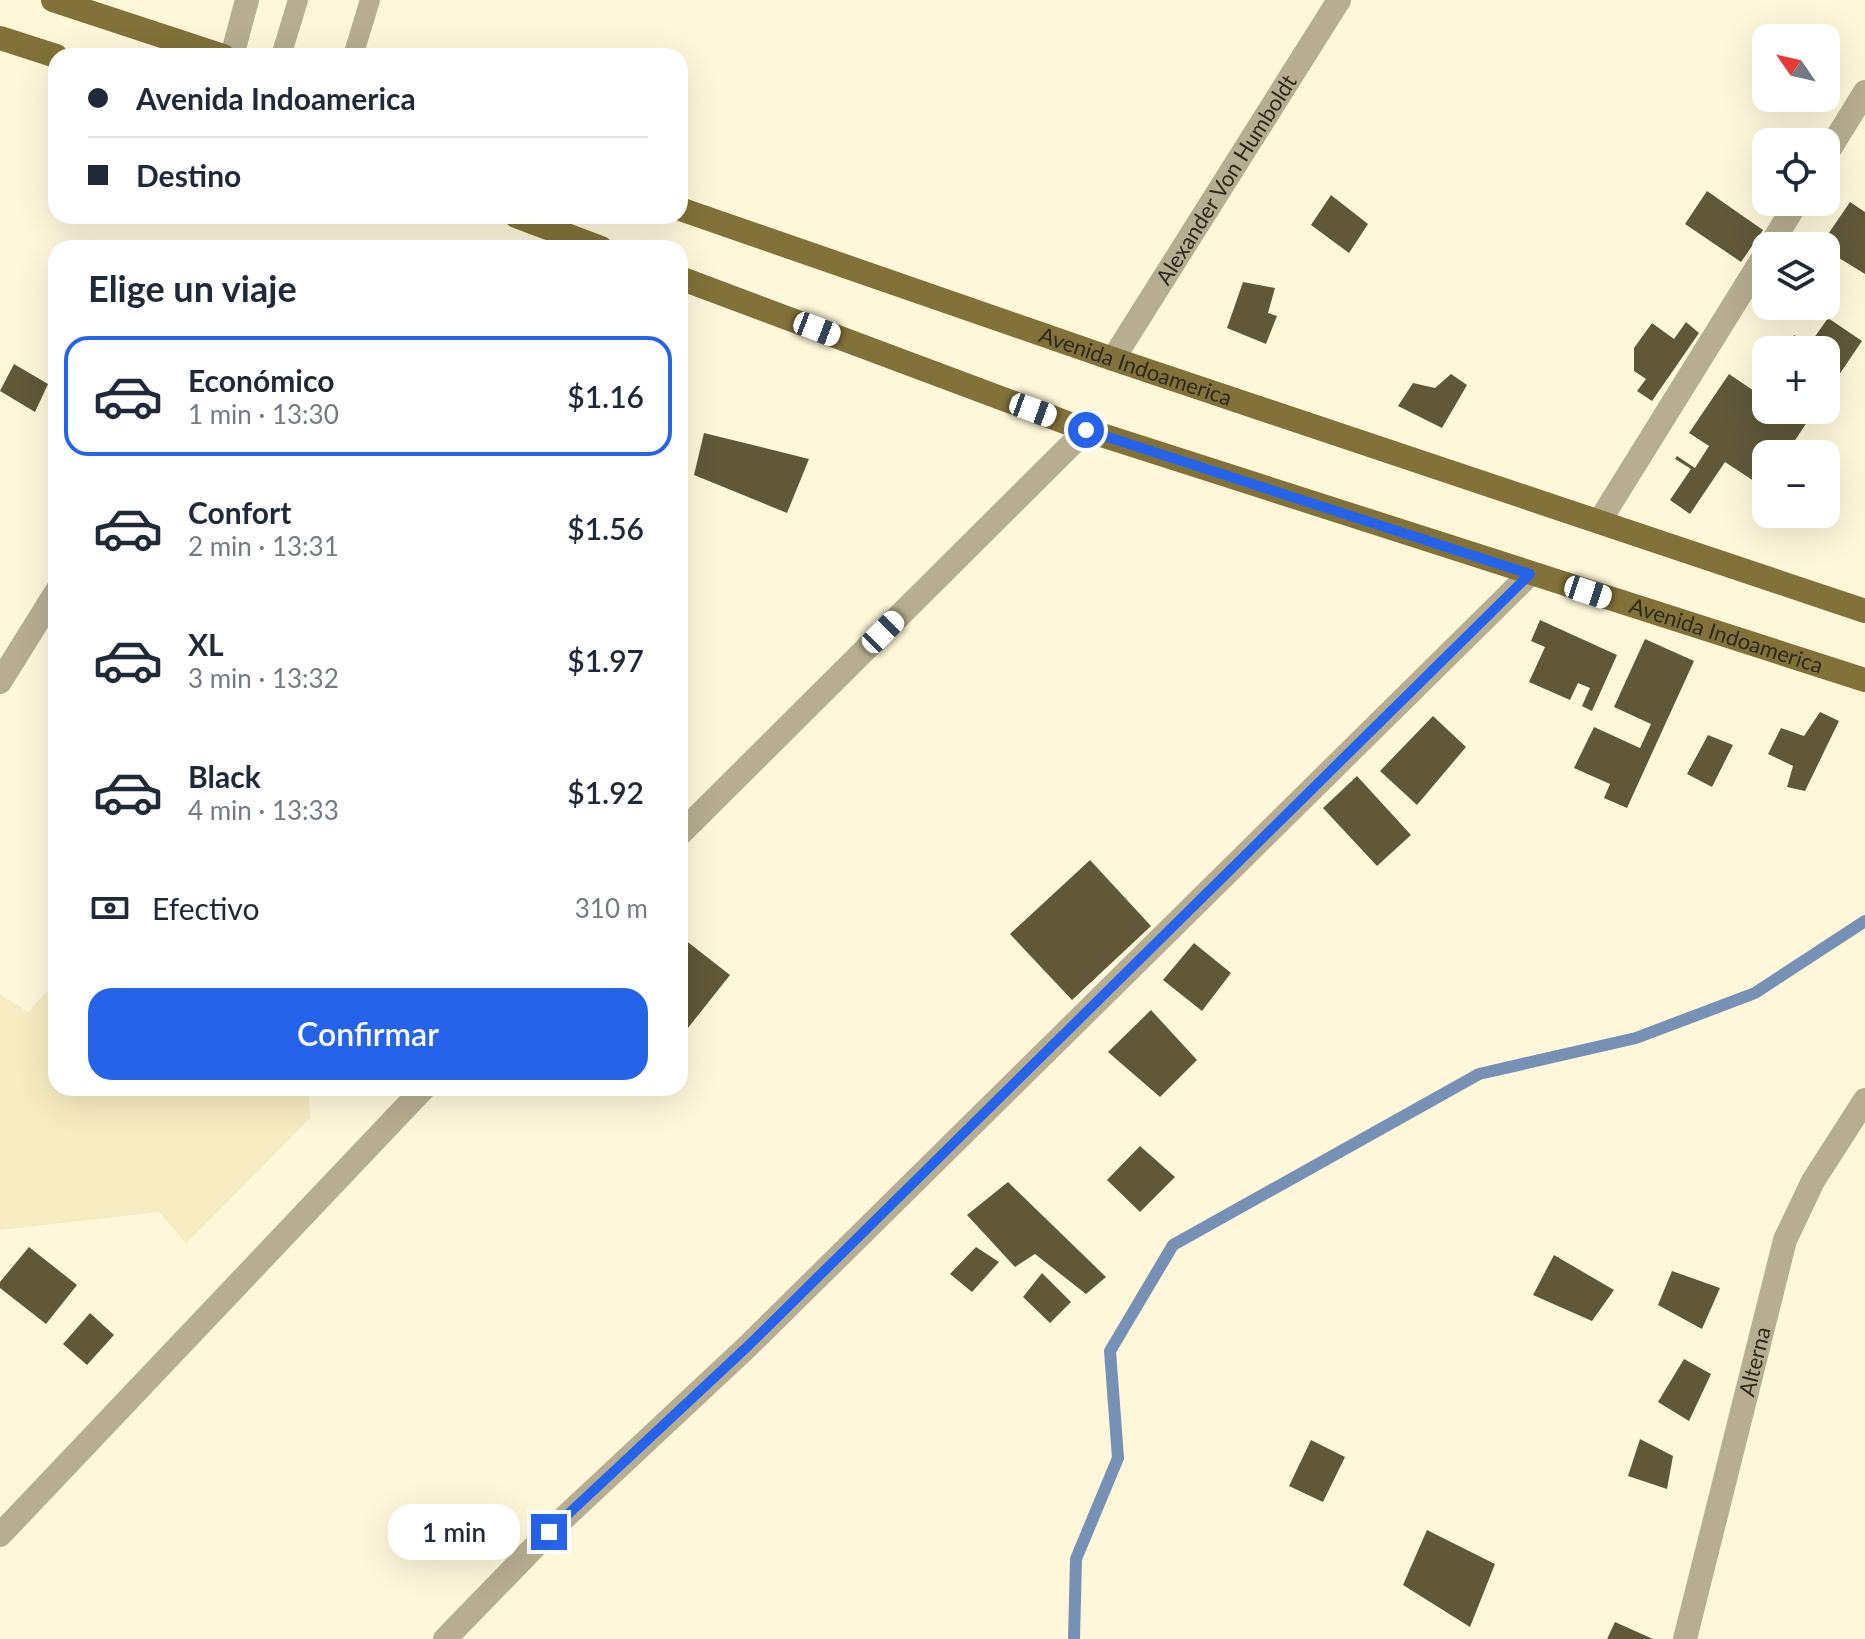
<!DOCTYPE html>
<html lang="es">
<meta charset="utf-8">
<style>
:root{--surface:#fff;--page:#f6f6f7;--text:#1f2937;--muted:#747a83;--line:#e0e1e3;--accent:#2563eb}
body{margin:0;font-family:Lato,sans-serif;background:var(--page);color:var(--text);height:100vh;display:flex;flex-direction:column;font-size:30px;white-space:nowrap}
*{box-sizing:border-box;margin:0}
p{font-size:26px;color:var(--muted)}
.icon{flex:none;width:44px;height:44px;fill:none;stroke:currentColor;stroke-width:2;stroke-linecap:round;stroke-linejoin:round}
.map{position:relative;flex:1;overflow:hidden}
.sheet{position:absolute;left:48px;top:240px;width:640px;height:856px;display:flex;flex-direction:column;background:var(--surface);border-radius:24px;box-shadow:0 8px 32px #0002}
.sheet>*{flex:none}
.hud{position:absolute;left:48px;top:48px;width:640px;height:176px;border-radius:24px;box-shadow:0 8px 32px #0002;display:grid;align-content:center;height:176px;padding:0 40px;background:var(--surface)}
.needle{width:52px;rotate:304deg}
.buttons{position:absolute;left:1752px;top:24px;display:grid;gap:16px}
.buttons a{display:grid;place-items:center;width:88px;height:88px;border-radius:16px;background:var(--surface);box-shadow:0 8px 32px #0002;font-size:40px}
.end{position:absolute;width:36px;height:36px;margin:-18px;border:10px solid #2563eb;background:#fff;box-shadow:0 0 0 4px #fff}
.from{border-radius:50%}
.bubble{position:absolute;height:56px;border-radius:24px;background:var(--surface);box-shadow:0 8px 32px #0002;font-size:26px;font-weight:600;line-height:56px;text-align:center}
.car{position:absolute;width:24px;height:48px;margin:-24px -12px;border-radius:10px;box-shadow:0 0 6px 2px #0007;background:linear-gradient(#fff 24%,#345 0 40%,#fff 0 76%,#345 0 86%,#fff 0)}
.hud b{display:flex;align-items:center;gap:28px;height:76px;font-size:30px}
.hud b+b{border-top:2px solid var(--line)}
.hud i{width:20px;height:20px;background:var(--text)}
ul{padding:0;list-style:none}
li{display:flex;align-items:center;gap:24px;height:120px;margin:0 16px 12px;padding:0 24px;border:4px solid transparent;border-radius:24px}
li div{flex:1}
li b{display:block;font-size:30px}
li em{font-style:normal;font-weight:600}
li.active{border-color:var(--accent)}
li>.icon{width:72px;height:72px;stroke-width:1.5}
h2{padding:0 40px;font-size:36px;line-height:96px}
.pay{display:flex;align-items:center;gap:20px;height:88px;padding:0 40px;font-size:30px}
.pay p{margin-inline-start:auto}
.cta{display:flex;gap:16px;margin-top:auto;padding:16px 40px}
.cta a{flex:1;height:92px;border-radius:24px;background:var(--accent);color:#fff;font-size:32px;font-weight:600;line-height:92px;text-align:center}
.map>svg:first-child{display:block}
</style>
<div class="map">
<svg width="1865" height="1639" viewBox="0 0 1865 1639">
<rect width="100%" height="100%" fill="#fef7da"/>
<polygon fill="#f7ecc1" points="56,982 56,1088 295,1088 309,1097 310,1118 186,1244 159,1212 0,1230 0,994 28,1012"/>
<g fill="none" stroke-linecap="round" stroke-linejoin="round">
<polyline stroke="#7790b5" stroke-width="12" points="1074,1639 1076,1559 1118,1458 1110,1351 1173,1245 1479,1074 1636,1038 1755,993 1865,921"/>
</g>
<g fill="#605839">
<polygon points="1707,191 1763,230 1741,262 1685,224"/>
<polygon points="1331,195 1368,224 1349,253 1311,225"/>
<polygon points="1850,202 1865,212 1865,274 1826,250 1826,246 1820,246"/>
<polygon points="1243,282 1275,288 1268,313 1277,316 1266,344 1227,328"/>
<polygon points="1828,318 1862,341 1826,394 1826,350 1784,350 1794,335 1809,345"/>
<polygon points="1686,322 1699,333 1652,401 1637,391 1646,379 1634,371 1634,348 1652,323 1674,339"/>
<polygon points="14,364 48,384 35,412 0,391"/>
<polygon points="1451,374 1467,385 1442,428 1398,406 1413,383 1435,388"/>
<polygon points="1729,374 1766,399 1766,410 1815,410 1786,454 1766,454 1763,487 1725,462 1690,514 1670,500 1691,469 1675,459 1677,456 1695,468 1709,446 1689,433"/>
<polygon points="704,433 809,459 787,513 694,475"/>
<polygon points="1540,620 1617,655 1592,711 1582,706 1590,688 1578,683 1570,700 1529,682 1545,647 1531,641"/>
<polygon points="1645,639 1694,661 1627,808 1604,798 1610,784 1574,768 1594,727 1640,748 1651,724 1614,707"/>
<polygon points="1820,712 1839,721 1805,791 1787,787 1793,766 1768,754 1781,728 1804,736"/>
<polygon points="1433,716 1466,747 1417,805 1380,771"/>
<polygon points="1708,735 1733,745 1712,787 1687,774"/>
<polygon points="1357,776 1411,835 1377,866 1323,808"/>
<polygon points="1090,860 1151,926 1072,1000 1010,934"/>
<polygon points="680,936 730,975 680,1038"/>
<polygon points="1194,943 1231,973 1202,1011 1163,980"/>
<polygon points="1151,1010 1197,1060 1160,1097 1108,1052"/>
<polygon points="1140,1146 1175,1177 1140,1212 1107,1180"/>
<polygon points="1008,1182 1106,1277 1086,1294 1035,1254 1015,1267 967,1215"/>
<polygon points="29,1247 77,1285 46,1324 0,1288 0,1282"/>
<polygon points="976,1247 999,1262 972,1292 950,1274"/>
<polygon points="1554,1255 1614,1290 1592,1321 1533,1295"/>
<polygon points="1672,1271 1720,1288 1702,1329 1658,1305"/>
<polygon points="1042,1273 1071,1302 1050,1323 1023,1297"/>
<polygon points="90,1313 114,1335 87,1365 63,1344"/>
<polygon points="1684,1359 1711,1374 1689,1421 1658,1402"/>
<polygon points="1640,1439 1673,1456 1667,1489 1628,1476"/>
<polygon points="1311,1440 1345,1457 1323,1502 1289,1486"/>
<polygon points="1427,1530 1495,1564 1470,1627 1403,1585"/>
<polygon points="1615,1622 1653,1639 1607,1639"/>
</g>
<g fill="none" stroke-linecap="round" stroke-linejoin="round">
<g stroke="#b7ae91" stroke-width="20">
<polyline points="281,56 298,0"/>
<polyline points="353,56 370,0"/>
</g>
<g stroke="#b7ae91" stroke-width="24">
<polyline points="232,56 247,0"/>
<polyline points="1826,155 1865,92"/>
<polyline points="1770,246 1797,202"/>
<path id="s1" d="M1113 359 1339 0"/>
<polyline points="1599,522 1766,253"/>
<polyline points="0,682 56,592"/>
<polyline points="680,834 1086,430"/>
<polyline points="0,1535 424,1088"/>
<polyline points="445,1639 549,1532 748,1346 1530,574"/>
</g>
<path stroke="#b7ae91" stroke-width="24" id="s2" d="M1685 1639 1785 1240 1813 1181 1865 1100"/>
<g stroke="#827239" stroke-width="24">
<polyline points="53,0 223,56"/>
<polyline points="0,38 56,56"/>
<path id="s3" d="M680 209 1113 359 1865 611"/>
<polyline points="516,216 601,248"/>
<path id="s4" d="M680 278 1086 430 1865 680"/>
</g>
</g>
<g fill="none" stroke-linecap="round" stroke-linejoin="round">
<polyline stroke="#2563eb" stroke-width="10" points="549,1532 748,1346 1530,574 1086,430"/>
</g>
<g text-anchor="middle" stroke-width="8" stroke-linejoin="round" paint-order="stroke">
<g font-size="22" fill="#2d2a1d" stroke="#fff">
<text dy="8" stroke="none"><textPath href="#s1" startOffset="212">Alexander Von Humboldt</textPath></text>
<text dy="8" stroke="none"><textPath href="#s3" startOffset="482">Avenida Indoamerica</textPath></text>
<text dy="8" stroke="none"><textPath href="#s4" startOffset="1106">Avenida Indoamerica</textPath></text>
<text dy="8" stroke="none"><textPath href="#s2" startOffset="286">Alterna</textPath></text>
</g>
</g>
</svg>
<div class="buttons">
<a><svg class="needle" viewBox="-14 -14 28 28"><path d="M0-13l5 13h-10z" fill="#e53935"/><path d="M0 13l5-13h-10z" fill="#747a83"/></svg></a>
<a><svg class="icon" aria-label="locate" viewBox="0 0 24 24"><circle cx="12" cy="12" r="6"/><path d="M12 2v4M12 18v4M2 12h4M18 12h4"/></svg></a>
<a><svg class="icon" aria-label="layers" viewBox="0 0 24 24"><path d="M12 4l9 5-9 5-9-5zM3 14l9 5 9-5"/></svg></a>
<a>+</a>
<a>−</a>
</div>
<i class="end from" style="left:1086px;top:430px"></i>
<i class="end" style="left:549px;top:1532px"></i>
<div class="bubble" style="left:388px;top:1504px;width:132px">1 min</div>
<i class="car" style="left:817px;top:329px;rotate:111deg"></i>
<i class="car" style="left:1033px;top:410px;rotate:110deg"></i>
<i class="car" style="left:1588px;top:592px;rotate:108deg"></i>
<i class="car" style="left:883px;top:632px;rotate:45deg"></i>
<div class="hud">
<b><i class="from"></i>Avenida Indoamerica</b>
<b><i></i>Destino</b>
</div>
<section class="sheet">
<h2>Elige un viaje</h2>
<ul>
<li class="active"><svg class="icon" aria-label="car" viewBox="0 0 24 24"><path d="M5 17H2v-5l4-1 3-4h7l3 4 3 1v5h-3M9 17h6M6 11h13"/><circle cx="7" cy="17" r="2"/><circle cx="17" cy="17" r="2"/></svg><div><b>Económico</b><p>1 min · 13:30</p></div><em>$1.16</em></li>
<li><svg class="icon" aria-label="car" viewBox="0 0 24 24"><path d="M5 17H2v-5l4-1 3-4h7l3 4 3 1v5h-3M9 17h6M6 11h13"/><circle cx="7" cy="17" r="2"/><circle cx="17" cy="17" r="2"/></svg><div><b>Confort</b><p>2 min · 13:31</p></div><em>$1.56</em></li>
<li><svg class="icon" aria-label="car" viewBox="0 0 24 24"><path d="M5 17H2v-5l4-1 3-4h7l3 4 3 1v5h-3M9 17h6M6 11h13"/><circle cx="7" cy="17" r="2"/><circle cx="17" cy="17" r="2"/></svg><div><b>XL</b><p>3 min · 13:32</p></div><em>$1.97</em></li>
<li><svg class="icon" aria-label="car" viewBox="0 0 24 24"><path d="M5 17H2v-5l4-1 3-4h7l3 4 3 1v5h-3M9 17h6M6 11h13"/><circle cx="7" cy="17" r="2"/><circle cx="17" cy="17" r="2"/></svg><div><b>Black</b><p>4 min · 13:33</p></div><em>$1.92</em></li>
</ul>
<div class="pay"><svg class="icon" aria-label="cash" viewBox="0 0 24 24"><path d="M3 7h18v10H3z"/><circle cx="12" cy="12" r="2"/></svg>Efectivo<p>310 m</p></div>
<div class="cta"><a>Confirmar</a></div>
</section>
</div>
